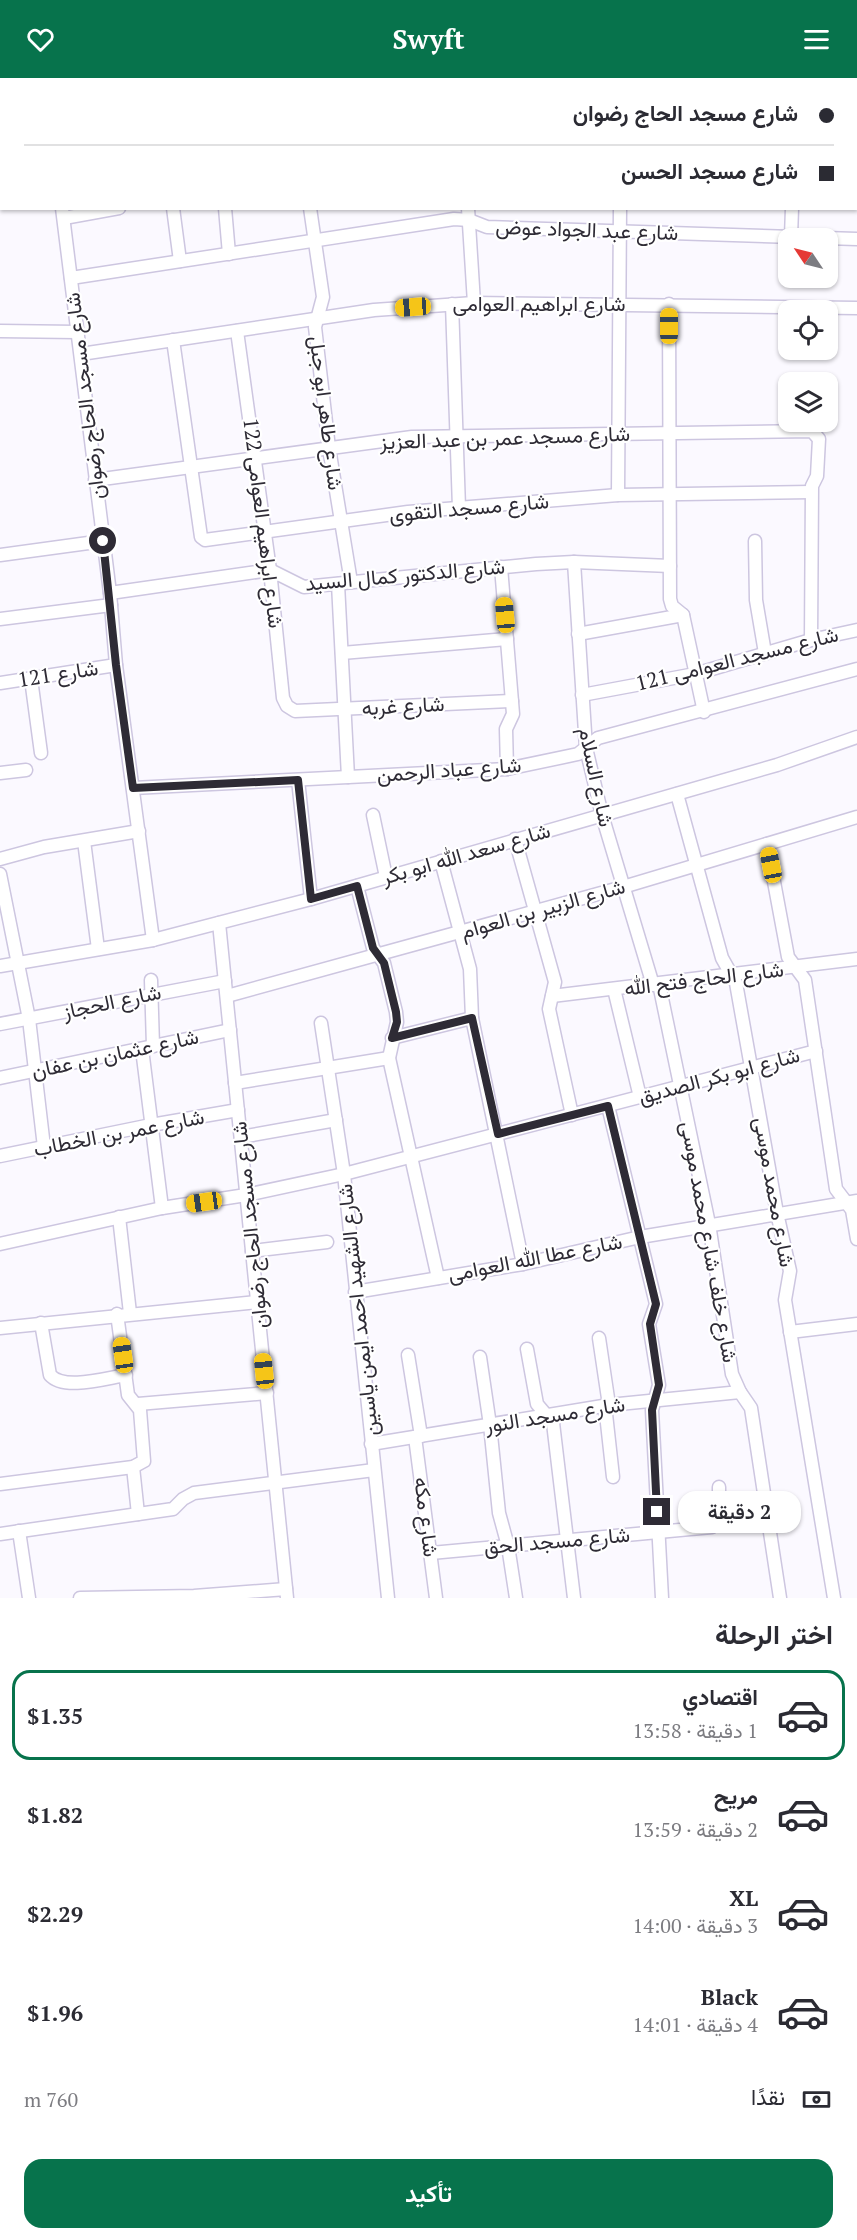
<!DOCTYPE html>
<html lang="ar">
<meta charset="utf-8">
<style>
:root{--surface:#fff;--page:#f7f7f7;--text:#2b2b33;--muted:#7c7c81;--line:#e1e1e2;--accent:#07734c}
body{margin:0;font-family:"PT Serif",Vazirmatn,serif;background:var(--page);color:var(--text);direction:rtl;height:100vh;display:flex;flex-direction:column;font-size:22px;white-space:nowrap}
*{box-sizing:border-box;margin:0}
p{font-size:20px;color:var(--muted)}
.icon{flex:none;width:33px;height:33px;fill:none;stroke:currentColor;stroke-width:2;stroke-linecap:round;stroke-linejoin:round}
.map{position:relative;height:1520px;overflow:hidden;direction:ltr}
.sheet{display:flex;flex-direction:column;background:var(--surface);flex:1}
.sheet>*{flex:none}
.banner{position:absolute;left:0px;top:0px;width:858px;height:132px;box-shadow:0 2px 4px #0004;direction:rtl;display:grid;align-content:center;height:132px;padding:0 24px;background:var(--surface)}
.needle{width:39px;rotate:305deg}
.buttons{position:absolute;left:778px;top:150px;display:grid;gap:12px}
.buttons a{display:grid;place-items:center;width:60px;height:60px;border-radius:12px;background:var(--surface);box-shadow:0 2px 4px #0004;font-size:30px}
.end{position:absolute;width:27px;height:27px;margin:-14px;border:8px solid #2e2b35;background:#fff;box-shadow:0 0 0 3px #fff}
.from{border-radius:50%}
.bubble{position:absolute;height:42px;border-radius:18px;background:var(--surface);box-shadow:0 2px 4px #0004;font-size:20px;font-weight:600;line-height:42px;text-align:center;direction:rtl}
.car{position:absolute;width:18px;height:36px;margin:-18px -9px;border-radius:8px;box-shadow:0 0 4px 2px #0007;background:linear-gradient(#f5c518 24%,#345 0 40%,#f5c518 0 76%,#345 0 86%,#f5c518 0)}
.banner b{display:flex;align-items:center;gap:21px;height:57px;font-size:22px}
.banner b+b{border-top:2px solid var(--line)}
.banner i{width:15px;height:15px;background:var(--text)}
ul{padding:0;list-style:none}
li{display:flex;align-items:center;gap:18px;height:90px;margin:0 12px 9px;padding:0 12px;border:3px solid transparent;border-radius:18px}
li div{flex:1}
li b{display:block;font-size:22px}
li em{font-style:normal;font-weight:600}
li.current{border-color:var(--accent)}
li>.icon{width:54px;height:54px;stroke-width:1.5}
h2{padding:0 24px;font-size:27px;line-height:72px}
.pay{display:flex;align-items:center;gap:15px;height:66px;padding:0 24px;font-size:22px}
.pay p{margin-inline-start:auto}
.primary-button{display:flex;gap:12px;margin-top:auto;padding:12px 24px}
.primary-button a{flex:1;height:69px;border-radius:18px;background:var(--accent);color:#fff;font-size:24px;font-weight:600;line-height:69px;text-align:center}
header{display:flex;justify-content:space-between;align-items:center;height:78px;padding:0 24px;background:var(--accent);color:#fff;font-size:27px;font-weight:600}
.map>svg:first-child{display:block}
</style>
<header><svg class="icon" aria-label="menu" viewBox="0 0 24 24"><path d="M4 6h16M4 12h16M4 18h16"/></svg>Swyft<svg class="icon" aria-label="heart" viewBox="0 0 24 24"><path d="M12 20l-8-8c-3-5 5-10 8-4 3-6 11-1 8 4z"/></svg></header>
<div class="map">
<svg width="857" height="1520" viewBox="0 0 857 1520">
<rect width="100%" height="100%" fill="#fbf9ff"/>
<g fill="none" stroke-linecap="round" stroke-linejoin="round">
<defs>
<g id="minor">
<polyline points="41,0 41,2"/>
<polyline points="145,0 145,2"/>
<polyline points="211,0 211,2"/>
<polyline points="274,0 274,2"/>
<polyline points="326,0 326,2"/>
<polyline points="380,0 380,2"/>
<polyline points="545,0 545,2"/>
<polyline points="0,33 2,33"/>
<polyline points="0,95 2,95"/>
<polyline points="62,130 110,515 116,587 153,862"/>
<polyline points="173,130 180,183"/>
<polyline points="225,130 229,176"/>
<polyline points="310,130 323,219 315,249 329,370 351,504"/>
<polyline points="468,130 474,225"/>
<polyline points="64,140 119,130"/>
<polyline points="791,159 792,130"/>
<polyline points="71,200 454,141 469,142 487,149 857,161"/>
<polyline points="452,226 459,430"/>
<polyline points="669,226 670,521 672,528 683,537 704,634"/>
<polyline points="0,253 77,254"/>
<polyline points="237,253 270,492 283,620 287,628 295,633 512,623"/>
<polyline points="173,262 201,459 205,462 408,434 618,417 811,414"/>
<polyline points="81,276 374,232 474,225 857,230"/>
<polyline points="95,402 412,359 812,353 819,361 817,398 812,408 811,562"/>
<polyline points="618,417 620,130"/>
<polyline points="755,463 756,522 765,575"/>
<polyline points="0,477 103,463"/>
<polyline points="574,484 586,670 602,737 653,907"/>
<polyline points="501,489 513,636 506,651 507,691"/>
<polyline points="338,506 348,699"/>
<polyline points="110,515 270,492 304,509 536,486 574,484 670,488"/>
<polyline points="0,541 111,527"/>
<polyline points="578,556 683,537"/>
<polyline points="342,575 507,561"/>
<polyline points="31,601 41,675"/>
<polyline points="0,605 116,587"/>
<polyline points="582,617 695,596 811,562 857,552"/>
<polyline points="0,695 26,692"/>
<polyline points="298,702 311,821"/>
<polyline points="133,710 507,691 578,676 598,660 857,591"/>
<polyline points="677,716 722,880 736,905 777,1135 790,1193 785,1222 834,1520"/>
<polyline points="373,737 386,799"/>
<polyline points="515,761 555,904 549,931 572,1037"/>
<polyline points="84,763 98,871"/>
<polyline points="767,766 788,879 805,902 836,1111 852,1132 857,1161"/>
<polyline points="0,781 44,769 139,753"/>
<polyline points="441,783 470,891 472,940 523,1186"/>
<polyline points="0,796 29,941 44,1069"/>
<polyline points="357,808 373,870 384,885 396,934 397,944 389,980 438,1200"/>
<polyline points="219,845 287,1520"/>
<polyline points="0,888 153,862 311,821 777,687 857,659"/>
<polyline points="151,902 153,968"/>
<polyline points="659,906 709,1146 732,1296 740,1314 751,1330 780,1520"/>
<polyline points="614,911 640,1019"/>
<polyline points="227,918 623,809 857,739"/>
<polyline points="552,918 857,881"/>
<polyline points="321,945 344,1096 388,1520"/>
<polyline points="0,946 225,903"/>
<polyline points="392,960 472,940"/>
<polyline points="142,971 162,1130"/>
<polyline points="0,1000 230,952"/>
<polyline points="235,1005 389,980"/>
<polyline points="608,1028 656,1226 649,1246 659,1307 652,1332 662,1520"/>
<polyline points="241,1059 336,1042"/>
<polyline points="0,1078 151,1047 238,1032"/>
<polyline points="119,1139 130,1235"/>
<polyline points="0,1166 162,1130 246,1117 344,1096 816,973"/>
<polyline points="252,1173 327,1164"/>
<polyline points="355,1214 523,1186 640,1159 857,1123"/>
<path d="M41 1245 50 1297C64 1313 106 1300 126 1297"/>
<polyline points="0,1250 257,1224"/>
<polyline points="790,1254 857,1246"/>
<polyline points="599,1260 609,1327"/>
<polyline points="527,1271 537,1326 553,1345 574,1520"/>
<polyline points="408,1277 421,1358"/>
<polyline points="480,1279 490,1347 499,1435 508,1468 516,1520"/>
<polyline points="138,1326 267,1315"/>
<polyline points="605,1327 613,1399"/>
<polyline points="415,1359 436,1520"/>
<polyline points="371,1366 609,1327 740,1314"/>
<polyline points="133,1389 138,1436"/>
<polyline points="0,1406 133,1389 144,1383 140,1332 128,1317 117,1236"/>
<polyline points="19,1453 29,1520"/>
<polyline points="0,1456 173,1431 183,1421 194,1415 374,1392"/>
<polyline points="431,1475 712,1449 719,1442 719,1409"/>
<polyline points="80,1520 194,1518 286,1511"/>
</g>
</defs>
<use href="#minor" stroke="#cdc6e0" stroke-width="15"/>
<use href="#minor" stroke="#fff" stroke-width="12"/>
</g>
<g fill="none" stroke-linecap="round" stroke-linejoin="round">
<polyline stroke="#2e2b35" stroke-width="8" points="103,463 116,587 133,710 298,702 311,821 357,808 373,870 384,885 396,934 397,944 392,960 472,940 498,1056 608,1028 656,1226 650,1246 659,1307 652,1332 657,1434"/>
</g>
<g text-anchor="middle" stroke-width="4.5" stroke-linejoin="round" paint-order="stroke">
<g font-size="21" fill="#2e2b35" stroke="#fff">
<text transform="translate(587 152) rotate(2)" y="7">شارع عبد الجواد عوض</text>
<text x="539" y="233">شارع ابراهيم العوامى</text>
<text transform="translate(85 318) rotate(-97)" y="7">شارع مسجد الحاج رضوان</text>
<text transform="translate(326 335) rotate(83)" y="7">شارع طاهر ابو جبل</text>
<text transform="translate(505 360) rotate(-2)" y="7">شارع مسجد عمر بن عبد العزيز</text>
<text transform="translate(469 430) rotate(-5)" y="7">شارع مسجد التقوى</text>
<text transform="translate(263 445) rotate(83)" y="7">شارع ابراهيم العوامى 122</text>
<text transform="translate(405 497) rotate(-5)" y="7">شارع الدكتور كمال السيد</text>
<text transform="translate(737 581) rotate(-14)" y="7">شارع مسجد العوامى 121</text>
<text transform="translate(58 596) rotate(-9)" y="7">شارع 121</text>
<text transform="translate(403 628) rotate(-3)" y="7">شارع غربه</text>
<text transform="translate(449 692) rotate(-4)" y="7">شارع عباد الرحمن</text>
<text transform="translate(596 699) rotate(78)" y="7">شارع السلام</text>
<text transform="translate(466 776) rotate(-16)" y="7">شارع سعد الله ابو بكر</text>
<text transform="translate(543 831) rotate(-16)" y="7">شارع الزبير بن العوام</text>
<text transform="translate(704 901) rotate(-7)" y="7">شارع الحاج فتح الله</text>
<text transform="translate(112 924) rotate(-12)" y="7">شارع الحجاز</text>
<text transform="translate(115 976) rotate(-12)" y="7">شارع عثمان بن عفان</text>
<text transform="translate(719 998) rotate(-15)" y="7">شارع ابو بكر الصديق</text>
<text transform="translate(119 1055) rotate(-11)" y="7">شارع عمر بن الخطاب</text>
<text transform="translate(774 1114) rotate(80)" y="7">شارع محمد موسى</text>
<text transform="translate(250 1147) rotate(-96)" y="7">شارع مسجد الحاج رضوان</text>
<text transform="translate(709 1164) rotate(80)" y="7">شارع خلف شارع محمد موسى</text>
<text transform="translate(535 1180) rotate(-11)" y="7">شارع عطا الله العوامى</text>
<text transform="translate(358 1232) rotate(-96)" y="7">شارع الشهيد احمد ايمن ياسين</text>
<text transform="translate(555 1337) rotate(-9)" y="7">شارع مسجد النور</text>
<text transform="translate(426 1439) rotate(83)" y="7">شارع مكه</text>
<text transform="translate(557 1463) rotate(-5)" y="7">شارع مسجد الحق</text>
</g>
</g>
</svg>
<div class="buttons">
<a><svg class="needle" viewBox="-14 -14 28 28"><path d="M0-13l5 13h-10z" fill="#e53935"/><path d="M0 13l5-13h-10z" fill="#7c7c81"/></svg></a>
<a><svg class="icon" aria-label="locate" viewBox="0 0 24 24"><circle cx="12" cy="12" r="6"/><path d="M12 2v4M12 18v4M2 12h4M18 12h4"/></svg></a>
<a><svg class="icon" aria-label="layers" viewBox="0 0 24 24"><path d="M12 4l9 5-9 5-9-5zM3 14l9 5 9-5"/></svg></a>
</div>
<i class="end from" style="left:103px;top:463px"></i>
<i class="end" style="left:657px;top:1434px"></i>
<div class="bubble" style="left:678px;top:1413px;width:123px">2 دقيقة</div>
<i class="car" style="left:413px;top:229px;rotate:266deg"></i>
<i class="car" style="left:669px;top:248px;rotate:0deg"></i>
<i class="car" style="left:505px;top:537px;rotate:355deg"></i>
<i class="car" style="left:771px;top:787px;rotate:349deg"></i>
<i class="car" style="left:204px;top:1124px;rotate:262deg"></i>
<i class="car" style="left:123px;top:1277px;rotate:352deg"></i>
<i class="car" style="left:264px;top:1293px;rotate:354deg"></i>
<div class="banner">
<b><i class="from"></i>شارع مسجد الحاج رضوان</b>
<b><i></i>شارع مسجد الحسن</b>
</div>
</div>
<section class="sheet">
<h2>اختر الرحلة</h2>
<ul>
<li class="current"><svg class="icon" aria-label="car" viewBox="0 0 24 24"><path d="M5 17H2v-5l4-1 3-4h7l3 4 3 1v5h-3M9 17h6M6 11h13"/><circle cx="7" cy="17" r="2"/><circle cx="17" cy="17" r="2"/></svg><div><b>اقتصادي</b><p>1 دقيقة · 13:58</p></div><em>$1.35</em></li>
<li><svg class="icon" aria-label="car" viewBox="0 0 24 24"><path d="M5 17H2v-5l4-1 3-4h7l3 4 3 1v5h-3M9 17h6M6 11h13"/><circle cx="7" cy="17" r="2"/><circle cx="17" cy="17" r="2"/></svg><div><b>مريح</b><p>2 دقيقة · 13:59</p></div><em>$1.82</em></li>
<li><svg class="icon" aria-label="car" viewBox="0 0 24 24"><path d="M5 17H2v-5l4-1 3-4h7l3 4 3 1v5h-3M9 17h6M6 11h13"/><circle cx="7" cy="17" r="2"/><circle cx="17" cy="17" r="2"/></svg><div><b>XL</b><p>3 دقيقة · 14:00</p></div><em>$2.29</em></li>
<li><svg class="icon" aria-label="car" viewBox="0 0 24 24"><path d="M5 17H2v-5l4-1 3-4h7l3 4 3 1v5h-3M9 17h6M6 11h13"/><circle cx="7" cy="17" r="2"/><circle cx="17" cy="17" r="2"/></svg><div><b>Black</b><p>4 دقيقة · 14:01</p></div><em>$1.96</em></li>
</ul>
<div class="pay"><svg class="icon" aria-label="cash" viewBox="0 0 24 24"><path d="M3 7h18v10H3z"/><circle cx="12" cy="12" r="2"/></svg>نقدًا<p>760 m</p></div>
<div class="primary-button"><a>تأكيد</a></div>
</section>
